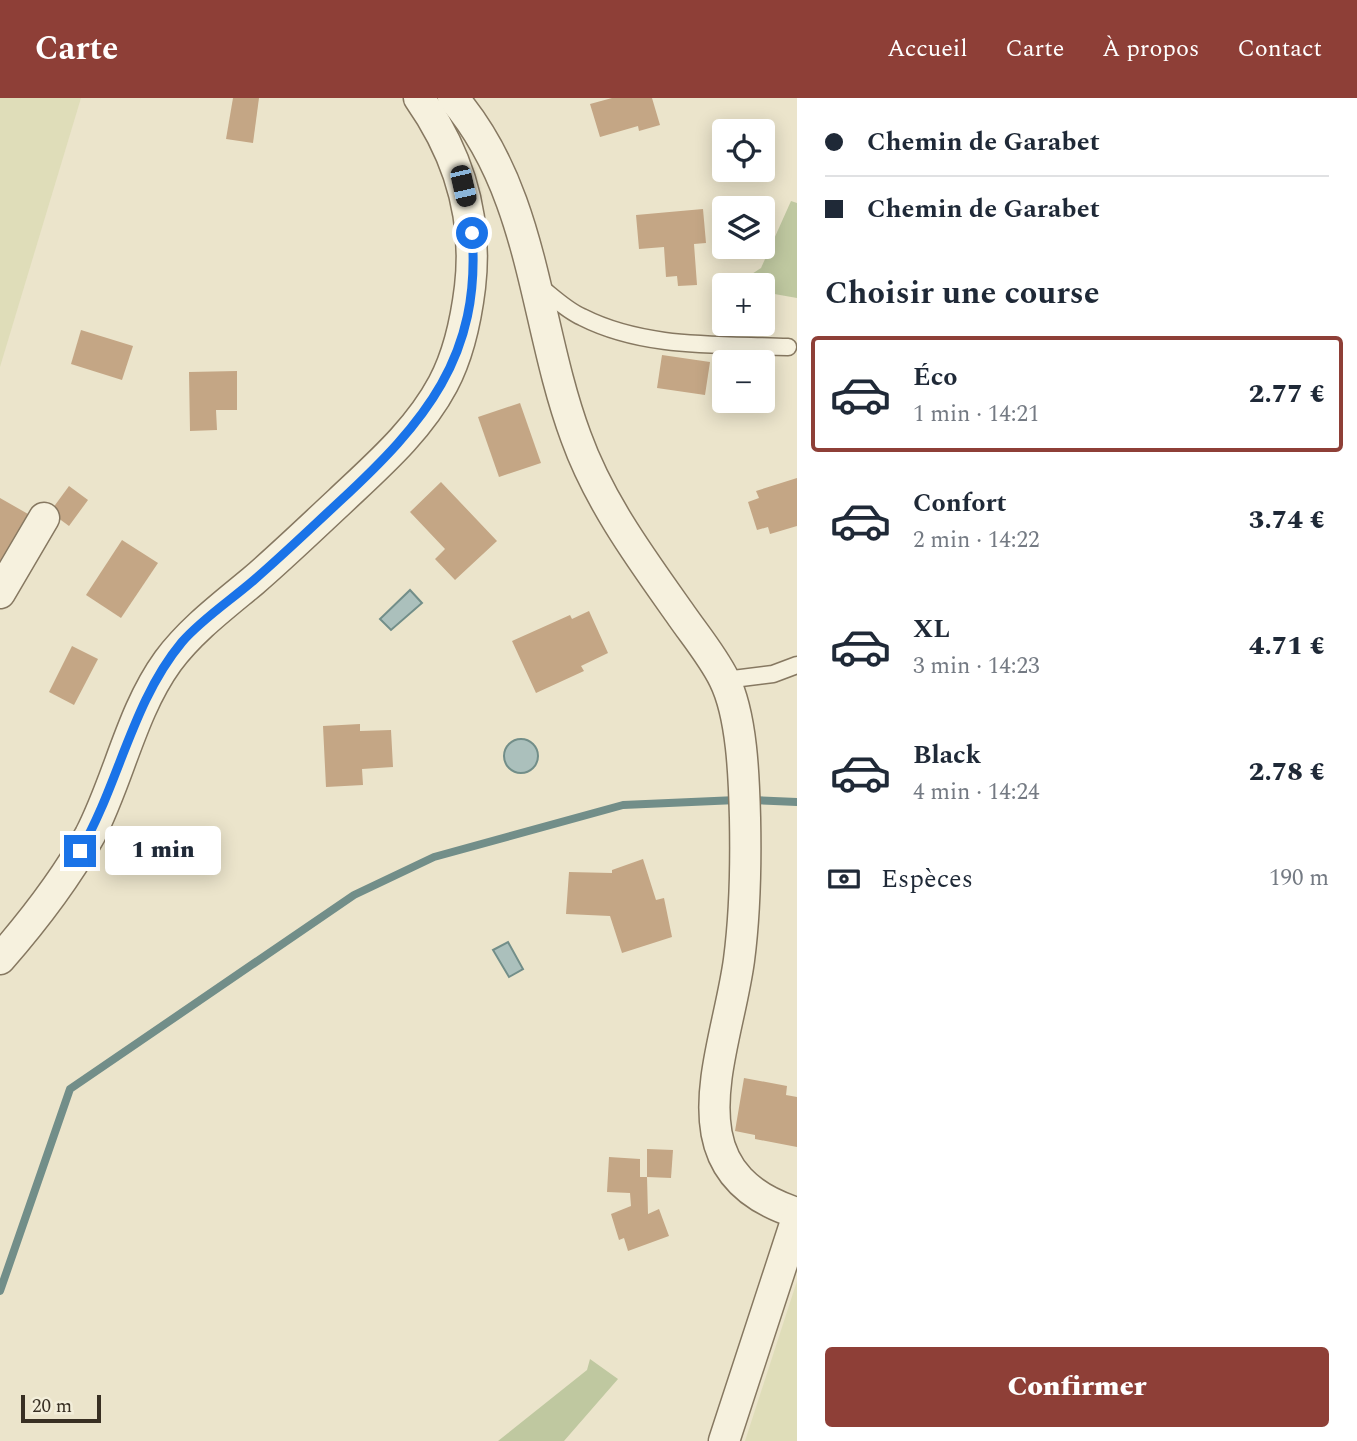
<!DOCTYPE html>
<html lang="fr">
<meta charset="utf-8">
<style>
:root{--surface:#fff;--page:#f6f6f7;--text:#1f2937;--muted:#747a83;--line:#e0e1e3;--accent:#8e3f37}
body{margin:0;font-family:Spectral,serif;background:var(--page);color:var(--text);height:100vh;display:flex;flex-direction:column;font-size:26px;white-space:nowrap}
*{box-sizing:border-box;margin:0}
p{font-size:23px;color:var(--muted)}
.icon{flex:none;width:38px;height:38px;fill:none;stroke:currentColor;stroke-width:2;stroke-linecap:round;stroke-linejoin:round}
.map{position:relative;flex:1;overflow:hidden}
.panel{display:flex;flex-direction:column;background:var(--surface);width:560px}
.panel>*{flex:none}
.hud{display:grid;align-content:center;height:154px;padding:0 28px;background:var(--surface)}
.buttons{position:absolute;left:712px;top:21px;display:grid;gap:14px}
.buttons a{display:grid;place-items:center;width:63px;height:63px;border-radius:7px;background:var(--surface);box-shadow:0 4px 18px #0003;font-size:35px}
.scale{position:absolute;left:21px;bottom:18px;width:80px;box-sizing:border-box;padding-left:7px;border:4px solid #382f23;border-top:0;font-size:19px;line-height:24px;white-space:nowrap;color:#382f23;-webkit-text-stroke:5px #f3eeda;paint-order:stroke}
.end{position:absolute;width:32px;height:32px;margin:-16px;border:9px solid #1a73e8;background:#fff;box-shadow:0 0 0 4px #fff}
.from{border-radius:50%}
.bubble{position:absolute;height:49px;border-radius:7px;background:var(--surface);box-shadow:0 4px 18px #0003;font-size:23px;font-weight:800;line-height:49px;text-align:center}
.car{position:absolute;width:21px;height:42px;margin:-21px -10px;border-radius:9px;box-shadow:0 0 5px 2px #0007;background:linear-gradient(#222 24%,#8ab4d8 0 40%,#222 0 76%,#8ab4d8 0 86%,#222 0)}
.hud b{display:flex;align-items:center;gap:24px;height:66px;font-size:26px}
.hud b+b{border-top:2px solid var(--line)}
.hud i{width:18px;height:18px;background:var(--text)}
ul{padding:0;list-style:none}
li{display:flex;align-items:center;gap:21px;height:116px;margin:0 14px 10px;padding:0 14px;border:4px solid transparent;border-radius:7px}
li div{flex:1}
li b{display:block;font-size:26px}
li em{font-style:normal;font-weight:800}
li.current{border-color:var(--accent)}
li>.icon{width:63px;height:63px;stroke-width:1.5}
h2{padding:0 28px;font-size:32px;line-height:84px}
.pay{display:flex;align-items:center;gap:18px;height:77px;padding:0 28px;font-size:26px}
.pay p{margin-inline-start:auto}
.action{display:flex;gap:14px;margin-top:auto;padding:14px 28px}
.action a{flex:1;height:80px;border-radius:7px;background:var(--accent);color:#fff;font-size:28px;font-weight:800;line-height:80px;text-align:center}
header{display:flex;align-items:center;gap:42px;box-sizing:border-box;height:98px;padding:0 35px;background:var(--accent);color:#fff}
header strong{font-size:33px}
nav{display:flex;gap:38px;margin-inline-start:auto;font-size:24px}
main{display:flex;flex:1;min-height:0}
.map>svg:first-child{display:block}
</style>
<header>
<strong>Carte</strong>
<nav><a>Accueil</a><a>Carte</a><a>À propos</a><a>Contact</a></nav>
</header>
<main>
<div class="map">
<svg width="797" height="1343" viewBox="0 0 797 1343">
<rect width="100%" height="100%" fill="#ebe4cb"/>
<g fill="#dfddb9">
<polygon points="0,0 81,0 0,269"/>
<polygon points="797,1183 797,1343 745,1343"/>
</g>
<g fill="#bfc8a0">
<polygon points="791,103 797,105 797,200 763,194 763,187 735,187 761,170"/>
<polygon points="590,1261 618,1281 564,1343 498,1343 587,1272"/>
</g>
<g fill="#abc0bc" stroke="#728e89" stroke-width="2">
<polygon points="410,492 422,505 391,532 380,521"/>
<circle cx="521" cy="658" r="17"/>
<polygon points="508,844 523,871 509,879 493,852"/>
</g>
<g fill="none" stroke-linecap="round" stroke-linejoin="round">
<g stroke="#728e89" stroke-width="8">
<polyline points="751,702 797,704"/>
<polyline points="0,1193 70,991 354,797 434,759 623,707 737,702"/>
</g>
</g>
<g fill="#c4a685">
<polygon points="233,0 259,0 253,45 226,41"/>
<polygon points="612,0 652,0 660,27 639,33 638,28 600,39 590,6"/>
<polygon points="703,111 706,145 694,146 697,187 678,188 677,178 666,179 664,149 639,151 636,117"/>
<polygon points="81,232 133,248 122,282 71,266"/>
<polygon points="662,257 710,264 705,297 657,290"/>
<polygon points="237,273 237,312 216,312 217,332 190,333 189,274"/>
<polygon points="520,305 541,365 499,379 478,319"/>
<polygon points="797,380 797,428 770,436 768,429 757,432 748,404 759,400 756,393"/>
<polygon points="441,384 497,443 455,482 435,461 445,451 410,414"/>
<polygon points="69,388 88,402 69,428 50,414"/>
<polygon points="0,400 28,416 0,466"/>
<polygon points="122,442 158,465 121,520 86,497"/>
<polygon points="589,513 608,555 581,568 584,573 536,595 512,543 570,517 572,521"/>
<polygon points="72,548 98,561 74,607 49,594"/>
<polygon points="360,626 360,633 391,632 393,669 362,671 363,687 326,689 323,628"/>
<polygon points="643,761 656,802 664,800 672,839 622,855 610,818 566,816 569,774 612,775 612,772"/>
<polygon points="744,980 787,988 786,997 797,999 797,1049 755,1041 755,1037 735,1033"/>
<polygon points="647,1051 673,1052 671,1080 647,1079"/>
<polygon points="609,1059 640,1061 640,1079 647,1079 648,1116 659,1111 669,1138 628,1153 624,1140 619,1142 611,1116 631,1108 630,1095 607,1094"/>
</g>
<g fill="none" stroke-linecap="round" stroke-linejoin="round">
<defs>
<g id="lane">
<path d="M539 188C552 198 566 212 582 219 645 251 719 246 788 249"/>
<polyline points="725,582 773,576 797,567"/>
</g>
<g id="street">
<path d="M453 0C535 95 534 226 576 339 599 403 640 459 679 514 694 536 712 557 724 581 742 617 744 679 745 720 746 767 745 816 739 862 726 958 667 1074 797 1115"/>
<polyline points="0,495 44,420"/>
<path d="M0 861C34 822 65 782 90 737 119 681 131 614 168 563 191 532 223 508 253 483 282 458 310 431 339 404 377 368 418 333 443 286 459 256 466 222 470 189 478 120 459 57 419 0"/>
<polyline points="724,1343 797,1120"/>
</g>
</defs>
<use href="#lane" stroke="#867861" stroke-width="19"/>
<use href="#street" stroke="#867861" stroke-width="33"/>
<use href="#lane" stroke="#f6f1de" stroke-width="16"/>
<use href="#street" stroke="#f6f1de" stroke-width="30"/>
</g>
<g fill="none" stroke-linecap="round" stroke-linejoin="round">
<path stroke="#1a73e8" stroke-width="9" d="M80 753C119 686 132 604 182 544 202 521 231 502 254 482 284 456 312 429 340 403 424 325 482 259 472 135"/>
</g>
</svg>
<div class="buttons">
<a><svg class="icon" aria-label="locate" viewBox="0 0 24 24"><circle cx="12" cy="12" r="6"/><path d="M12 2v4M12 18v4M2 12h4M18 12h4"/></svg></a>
<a><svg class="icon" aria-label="layers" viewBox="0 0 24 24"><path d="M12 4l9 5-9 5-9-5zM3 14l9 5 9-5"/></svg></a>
<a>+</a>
<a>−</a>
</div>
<div class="scale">20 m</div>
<i class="end from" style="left:472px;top:135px"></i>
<i class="end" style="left:80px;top:753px"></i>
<div class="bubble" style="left:105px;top:728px;width:116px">1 min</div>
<i class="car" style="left:463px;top:88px;rotate:167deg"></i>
</div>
<section class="panel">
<div class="hud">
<b><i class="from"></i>Chemin de Garabet</b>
<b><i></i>Chemin de Garabet</b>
</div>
<h2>Choisir une course</h2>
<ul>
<li class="current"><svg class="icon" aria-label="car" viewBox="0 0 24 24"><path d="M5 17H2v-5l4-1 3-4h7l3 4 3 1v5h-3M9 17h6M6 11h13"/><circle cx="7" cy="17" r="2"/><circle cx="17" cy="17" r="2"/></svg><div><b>Éco</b><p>1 min · 14:21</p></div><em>2.77 €</em></li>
<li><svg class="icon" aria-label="car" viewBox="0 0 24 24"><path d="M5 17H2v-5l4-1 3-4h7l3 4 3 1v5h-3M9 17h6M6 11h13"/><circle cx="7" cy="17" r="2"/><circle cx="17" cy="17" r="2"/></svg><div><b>Confort</b><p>2 min · 14:22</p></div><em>3.74 €</em></li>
<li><svg class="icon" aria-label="car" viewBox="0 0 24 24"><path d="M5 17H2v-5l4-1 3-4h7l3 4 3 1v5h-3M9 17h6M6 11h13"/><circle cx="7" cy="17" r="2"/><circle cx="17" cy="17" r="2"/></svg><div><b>XL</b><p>3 min · 14:23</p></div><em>4.71 €</em></li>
<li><svg class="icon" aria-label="car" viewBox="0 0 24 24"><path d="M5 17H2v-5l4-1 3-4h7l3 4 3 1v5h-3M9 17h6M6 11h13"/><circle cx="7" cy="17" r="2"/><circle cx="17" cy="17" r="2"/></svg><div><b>Black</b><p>4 min · 14:24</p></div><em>2.78 €</em></li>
</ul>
<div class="pay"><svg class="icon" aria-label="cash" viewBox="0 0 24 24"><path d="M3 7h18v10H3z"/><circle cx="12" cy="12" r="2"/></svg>Espèces<p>190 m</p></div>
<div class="action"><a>Confirmer</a></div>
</section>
</main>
